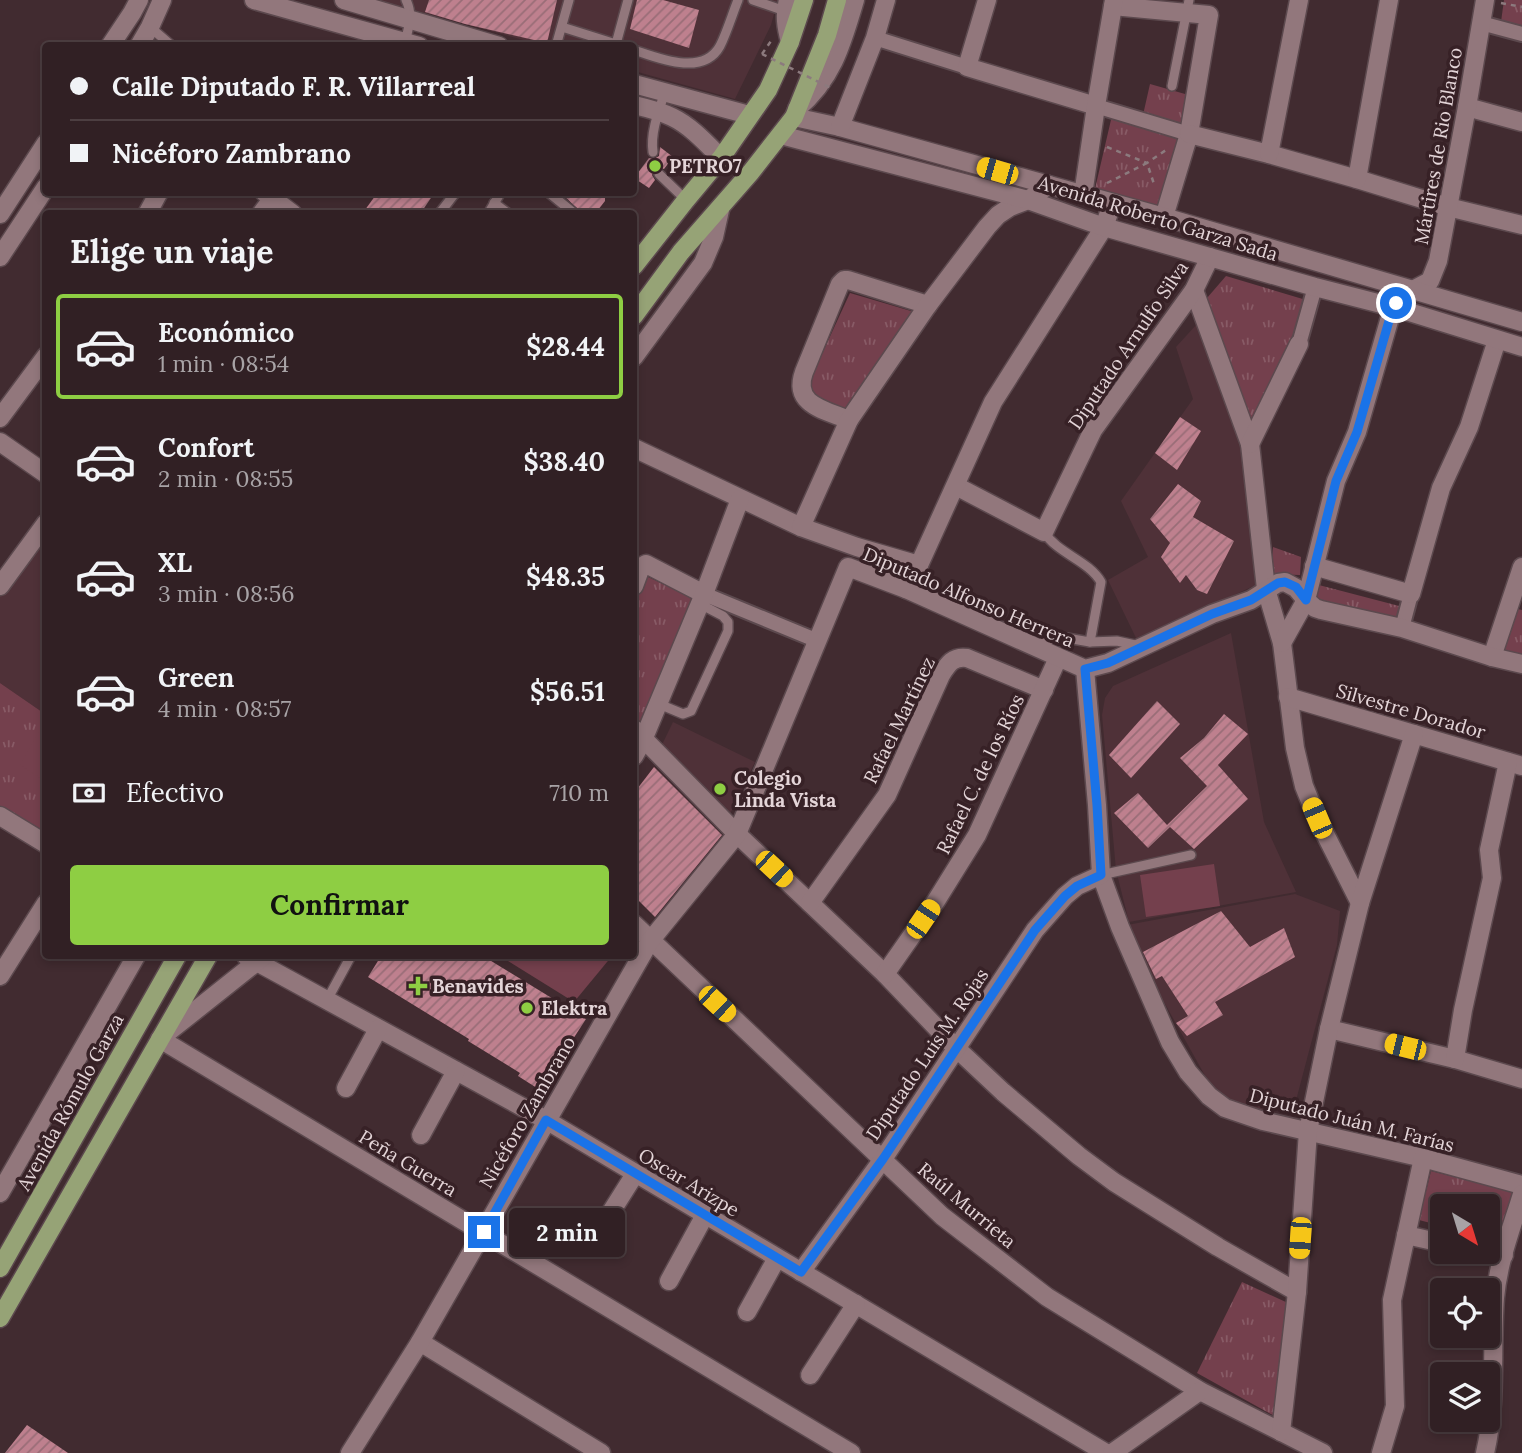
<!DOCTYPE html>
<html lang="es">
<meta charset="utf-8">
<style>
:root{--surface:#312024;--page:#39282c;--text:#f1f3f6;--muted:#a8a3a6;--line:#4c3e41;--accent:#8ece43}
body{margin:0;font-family:Lora,serif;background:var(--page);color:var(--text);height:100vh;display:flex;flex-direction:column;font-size:26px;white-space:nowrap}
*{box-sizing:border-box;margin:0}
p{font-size:23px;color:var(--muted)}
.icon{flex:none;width:38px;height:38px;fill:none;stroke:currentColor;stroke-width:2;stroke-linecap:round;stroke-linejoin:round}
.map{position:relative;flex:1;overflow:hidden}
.side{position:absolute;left:42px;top:210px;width:595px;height:749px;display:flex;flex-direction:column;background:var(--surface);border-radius:7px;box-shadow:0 4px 10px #0003,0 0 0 2px var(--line)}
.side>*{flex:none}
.guide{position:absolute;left:42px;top:42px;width:595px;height:154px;border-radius:7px;box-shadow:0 4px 10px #0003,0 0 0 2px var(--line);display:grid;align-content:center;height:154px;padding:0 28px;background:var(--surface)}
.needle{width:46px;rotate:142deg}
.controls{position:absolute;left:1430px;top:1194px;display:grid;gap:14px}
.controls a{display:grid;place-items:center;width:70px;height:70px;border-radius:7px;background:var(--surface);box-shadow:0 4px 10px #0003,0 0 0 2px var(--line);font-size:35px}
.end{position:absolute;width:32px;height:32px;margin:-16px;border:9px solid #1a73e8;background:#fff;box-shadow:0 0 0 4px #fff}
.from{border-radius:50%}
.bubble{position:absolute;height:49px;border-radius:7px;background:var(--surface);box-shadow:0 4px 10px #0003,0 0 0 2px var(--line);font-size:23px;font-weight:700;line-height:49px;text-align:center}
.car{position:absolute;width:21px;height:42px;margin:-21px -10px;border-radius:9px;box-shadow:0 0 5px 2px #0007;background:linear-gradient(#f5c518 24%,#345 0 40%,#f5c518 0 76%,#345 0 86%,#f5c518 0)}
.guide b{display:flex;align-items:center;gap:24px;height:66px;font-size:26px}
.guide b+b{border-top:2px solid var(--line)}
.guide i{width:18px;height:18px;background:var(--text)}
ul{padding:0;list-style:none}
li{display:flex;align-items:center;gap:21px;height:105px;margin:0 14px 10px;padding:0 14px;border:4px solid transparent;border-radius:7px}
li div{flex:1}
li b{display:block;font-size:26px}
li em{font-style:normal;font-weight:700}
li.selected{border-color:var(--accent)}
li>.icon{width:63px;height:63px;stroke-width:1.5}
h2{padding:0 28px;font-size:32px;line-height:84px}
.pay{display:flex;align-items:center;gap:18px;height:77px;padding:0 28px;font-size:26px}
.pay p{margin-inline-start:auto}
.button{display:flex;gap:14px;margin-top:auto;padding:14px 28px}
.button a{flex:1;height:80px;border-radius:7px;background:var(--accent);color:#111;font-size:28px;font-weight:700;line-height:80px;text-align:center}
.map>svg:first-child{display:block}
</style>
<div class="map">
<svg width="1522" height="1453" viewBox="0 0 1522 1453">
<defs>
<pattern id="park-tufts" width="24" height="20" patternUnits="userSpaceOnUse" patternTransform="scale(1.75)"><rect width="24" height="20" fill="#74404d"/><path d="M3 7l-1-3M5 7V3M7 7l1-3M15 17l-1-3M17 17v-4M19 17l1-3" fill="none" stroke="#885b66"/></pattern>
<pattern id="building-hatch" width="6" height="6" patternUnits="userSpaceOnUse" patternTransform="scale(1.75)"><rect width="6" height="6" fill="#be808e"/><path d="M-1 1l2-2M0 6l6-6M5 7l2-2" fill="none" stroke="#996d77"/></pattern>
</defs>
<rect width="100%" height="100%" fill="#412b30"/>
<g fill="#4f3138">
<polygon points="377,0 778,0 771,25 735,99 634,71 634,46 542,45"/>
<polygon points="1197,324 1247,462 1258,584 1137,640 1108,580 1148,557 1121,501 1193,399 1176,347"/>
<polygon points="45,531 45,714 0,683 0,595"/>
<polygon points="1231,633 1264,822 1296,892 1129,922 1116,870 1102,715 1105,698 1113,686"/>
<polygon points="673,722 755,762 729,816 658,753"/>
<polygon points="1295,894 1340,911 1337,945 1294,1108 1245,1110 1217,1093 1208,1081 1150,977 1127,925"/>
</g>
<g fill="url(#park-tufts)">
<polygon points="1504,0 1522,0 1522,28 1501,22"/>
<polygon points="1150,84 1192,96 1163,210 1094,193 1114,107 1143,115"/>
<polygon points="1226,276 1306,300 1294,344 1252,427 1207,298"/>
<polygon points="850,293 921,314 848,411 804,393"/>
<polygon points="1273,547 1301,557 1300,575 1271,574"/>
<polygon points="646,576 697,600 644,730 634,721 634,605"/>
<polygon points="1315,584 1403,607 1399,623 1312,599"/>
<polygon points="1514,608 1522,610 1522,661 1500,655"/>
<polygon points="0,683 45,714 45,837 0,810"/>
<polygon points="1431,1171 1518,1193 1506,1242 1488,1237 1488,1206 1442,1206 1442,1226 1419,1220"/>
<polygon points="1242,1282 1288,1303 1278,1418 1197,1373"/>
</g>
<g fill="#74404d">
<polygon points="42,726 45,728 45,781 20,765"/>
<polygon points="1214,864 1220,906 1146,917 1140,875"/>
<polygon points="500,956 612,956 574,1002"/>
</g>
<g fill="url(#building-hatch)">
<polygon points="429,0 557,0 547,43 465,24 425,12"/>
<polygon points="637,0 663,0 699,10 689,48 630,29"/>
<polygon points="660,147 673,157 664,169 658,167 654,170 652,175 655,180 649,188 634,178 649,158 654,159 659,156"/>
<polygon points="378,192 435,192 420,214 362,214"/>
<polygon points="560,192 605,192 605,201 595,214 583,214"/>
<polygon points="1180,417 1201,431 1177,470 1155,453"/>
<polygon points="1178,484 1201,501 1193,517 1234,541 1207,594 1197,590 1186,575 1180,583 1161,557 1170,543 1150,519"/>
<polygon points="1157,701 1180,724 1131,778 1109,755"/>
<polygon points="1224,714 1248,734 1218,765 1248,799 1194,849 1170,827 1148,848 1114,813 1138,793 1167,825 1207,786 1180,758 1204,738"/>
<polygon points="654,767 722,835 655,917 634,896 634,793"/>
<polygon points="1221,911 1250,947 1284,928 1295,957 1215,1002 1223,1015 1187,1036 1176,1023 1188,1016 1162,976 1156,979 1143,952"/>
<polygon points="381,956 483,956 586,1019 540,1090 518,1076 520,1073 468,1041 469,1039 368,977"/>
<polygon points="27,1425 68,1453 5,1453"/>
</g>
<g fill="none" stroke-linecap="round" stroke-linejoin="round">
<defs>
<g id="service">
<polyline points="753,0 785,11"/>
<polyline points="150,27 172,46"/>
<polyline points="562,27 616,44"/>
<path d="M405 42C409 27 413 14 406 0"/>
<polyline points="621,45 616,44 628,0"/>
<polyline points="556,46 569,0"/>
<path d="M634 50C658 58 703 77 720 46 727 32 732 15 738 0"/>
<polyline points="1172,86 1189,0"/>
<path d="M653 152C650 133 659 110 665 92"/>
<polyline points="659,174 686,200"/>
<polyline points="548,192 575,214"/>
<polyline points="494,203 509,214"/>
<polyline points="439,214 456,192"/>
<polyline points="488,214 501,192"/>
<path d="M1044 532C1058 554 1088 560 1101 582L1090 642"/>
<polyline points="1035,647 1046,640 1061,637 1090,642 1117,641 1140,646"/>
<polyline points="659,704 683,714 691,711 728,631 728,622 723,616 700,604"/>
<polyline points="1101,875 1191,855"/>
<polyline points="327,1000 351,956"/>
</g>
<g id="pedestrian">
<polyline points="1481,23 1522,34"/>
<polyline points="875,38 967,67"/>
<polyline points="1096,106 1189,134"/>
<polyline points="1299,344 1315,287"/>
<polyline points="704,594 818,641"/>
<polyline points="1402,628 1411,594"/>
</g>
<g id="minor">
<polyline points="987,0 967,67 1096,106"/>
<polyline points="1113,6 1209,15 1189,134 1164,217"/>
<polyline points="1467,107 1522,122"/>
<polyline points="1189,134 1269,154 1357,179 1448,207 1522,225"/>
<polyline points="1269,154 1299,0"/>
<polyline points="1357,179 1389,0"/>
<polyline points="264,192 293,214"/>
<polyline points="1083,195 1096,106 1114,0"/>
<polyline points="147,214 159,192"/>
<polyline points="261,214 272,199"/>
<polyline points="1194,290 1250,444 1266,589 1282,643 1295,748 1304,786 1317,818 1360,903"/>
<polyline points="0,418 46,356"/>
<path d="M849 420C825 410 792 405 804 372L840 284 844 280H848L928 305"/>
<polyline points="0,442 46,474"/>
<polyline points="1250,444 1299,344"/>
<polyline points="634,448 801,527 857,547 919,565"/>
<polyline points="956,486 1044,532 1093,430 1194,290 1210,257"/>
<polyline points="801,527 849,420 928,305 987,227 998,215 1010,207 1028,200 1049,185"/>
<polyline points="1314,566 1411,594 1441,488 1469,427 1497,340"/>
<polyline points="0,586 46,523"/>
<polyline points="634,586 641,567 646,564 704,594"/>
<polyline points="906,589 919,565 993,402 1104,227 1112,204"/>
<polyline points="1282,643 1306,600 1336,481 1357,432 1393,307 1409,292 1430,281 1438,261 1467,107 1485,0"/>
<polyline points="1492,657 1522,567"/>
<polyline points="1085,669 1097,805 1101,875 1120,927 1170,1042 1188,1072 1209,1096 1225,1108 1263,1121 1423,1158 1522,1185"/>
<polyline points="1288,697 1522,766"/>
<polyline points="634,729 737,834 885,974 955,1047 1003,1092 1079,1156 1114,1182 1218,1247 1297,1292"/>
<polyline points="634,756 643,740 704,594 740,499"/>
<polyline points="0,816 46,844"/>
<path d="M810 903 887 795 941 675C948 664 953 656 967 658L1044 690"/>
<polyline points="634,924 942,1216 1047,1297 1200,1391 1323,1453"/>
<polyline points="246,956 546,1120 1106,1453"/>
<polyline points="885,974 936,901 977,835 1058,658"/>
<polyline points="0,976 46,903"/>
<polyline points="1329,1029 1455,1059 1522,1079"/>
<polyline points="160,1039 851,1453"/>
<polyline points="1455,1059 1463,1010 1492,878 1489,850 1508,762"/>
<polyline points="346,1088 378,1029"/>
<polyline points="421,1135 456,1071"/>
<polyline points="1406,1235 1442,1243"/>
<polyline points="594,1239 635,1174"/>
<polyline points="1483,1251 1504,1255"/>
<polyline points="801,1272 883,1159 1035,930 1065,896 1077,886 1101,875"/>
<polyline points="669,1281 705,1215"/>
<polyline points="747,1312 777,1258"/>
<polyline points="420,1342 601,1453"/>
<polyline points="810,1375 856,1304"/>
<polyline points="1281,1432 1297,1292 1308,1131 1329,1029 1360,903 1414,734"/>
<polyline points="350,1453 420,1342 650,941 737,834 848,567 906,589 1085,669 1108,663 1212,614 1251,600 1278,583 1285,582 1296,588 1306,600 1315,608 1321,610 1402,628 1492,657 1522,664"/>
<polyline points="1112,1453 1200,1391"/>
<polyline points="1381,1453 1395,1406 1392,1300 1423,1158"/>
<path d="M1485 1453C1497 1402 1491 1350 1495 1298 1498 1262 1512 1227 1522 1194"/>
</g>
<g id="tertiary">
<polyline points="254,0 419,46"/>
<polyline points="344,0 499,46"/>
<path d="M788 0C784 15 786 27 790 42"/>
<polyline points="110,46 132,13 139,0"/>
<polyline points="139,46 150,27 162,0"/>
<polyline points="634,84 749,115"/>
<path d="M634 105C647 108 660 111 672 117 691 126 707 144 721 158"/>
<path d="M797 109C833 78 842 44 855 0"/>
<polyline points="794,117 840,127 1164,217 1522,322"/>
<polyline points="840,127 875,38 886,0"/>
<polyline points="781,135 1028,200 1104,227 1315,287 1393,307 1522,347"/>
<polyline points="0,214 46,143"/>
<polyline points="0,257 46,187"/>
<polyline points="634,357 703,263 714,237 720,210"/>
<polyline points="162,1037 264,956"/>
<polyline points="0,1193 136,956"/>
</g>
<g id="primary">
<polyline points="634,266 686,200 721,158 768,90 790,42 804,0"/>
<polyline points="634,316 681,252 751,172 794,117 827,35 837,0"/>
<polyline points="0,1268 177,956"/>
<polyline points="0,1318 208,956"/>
</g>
</defs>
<use href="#service" stroke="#5c494e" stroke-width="12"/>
<use href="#pedestrian" stroke="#5c494e" stroke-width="18"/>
<use href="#minor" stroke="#5c494e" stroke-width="21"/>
<use href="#tertiary" stroke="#5c494e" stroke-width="21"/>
<use href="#primary" stroke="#5c494e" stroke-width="21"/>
<g stroke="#8c7a7e" stroke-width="2.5" stroke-dasharray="5 5" stroke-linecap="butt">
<polyline points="1501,3 1522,7"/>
<polyline points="762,54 771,41"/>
<polyline points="1107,147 1147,163 1166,150"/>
<polyline points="1107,183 1147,163 1155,187"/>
</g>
<use href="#service" stroke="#92777c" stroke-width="9"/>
<use href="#pedestrian" stroke="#92777c" stroke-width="14"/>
<use href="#minor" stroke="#92777c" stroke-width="18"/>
<use href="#tertiary" stroke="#92777c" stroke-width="18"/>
<use href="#primary" stroke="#96a376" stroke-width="18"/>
<polyline stroke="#8c7a7e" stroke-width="2.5" stroke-dasharray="5 5" stroke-linecap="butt" points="762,54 833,89"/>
</g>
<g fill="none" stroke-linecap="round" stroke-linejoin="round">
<polyline stroke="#1a73e8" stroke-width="9" points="484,1232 546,1120 801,1272 883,1159 1035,930 1065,896 1077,886 1101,875 1097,805 1085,669 1108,663 1212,614 1251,600 1278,583 1285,582 1296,587 1306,600 1336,481 1357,432 1393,307 1396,303"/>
</g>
<g fill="#8ece43" stroke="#372126" stroke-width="2.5">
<circle cx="655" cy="166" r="7"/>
<circle cx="720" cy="789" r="7"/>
<path d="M414.5 975.5h7v7h7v7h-7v7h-7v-7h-7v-7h7z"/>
<circle cx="527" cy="1008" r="7"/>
</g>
<g text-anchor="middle" stroke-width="7" stroke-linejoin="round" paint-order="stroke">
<g font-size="19" fill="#e4d5d8" stroke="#372126">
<text transform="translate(1438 146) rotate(-80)" y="7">Mártires de Rio Blanco</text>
<text transform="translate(1158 218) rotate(17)" y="7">Avenida Roberto Garza Sada</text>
<text transform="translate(1128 345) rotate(-56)" y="7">Diputado Arnulfo Silva</text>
<text transform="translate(969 597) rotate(23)" y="7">Diputado Alfonso Herrera</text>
<text transform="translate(1411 711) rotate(16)" y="7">Silvestre Dorador</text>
<text transform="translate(899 720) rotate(-64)" y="7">Rafael Martínez</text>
<text transform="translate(980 774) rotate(-64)" y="7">Rafael C. de los Ríos</text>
<text transform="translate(927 1054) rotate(-56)" y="7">Diputado Luis M. Rojas</text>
<text transform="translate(70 1102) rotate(-61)" y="7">Avenida Rómulo Garza</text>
<text transform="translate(527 1112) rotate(-60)" y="7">Nicéforo Zambrano</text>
<text transform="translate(1352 1120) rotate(14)" y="7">Diputado Juán M. Farías</text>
<text transform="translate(408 1163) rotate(31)" y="7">Peña Guerra</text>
<text transform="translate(689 1182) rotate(31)" y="7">Oscar Arizpe</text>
<text transform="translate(967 1205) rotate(40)" y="7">Raúl Murrieta</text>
</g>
<g font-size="19" font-weight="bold" fill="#e4d5d8" stroke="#372126" text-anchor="start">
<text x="669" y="173">PETRO7</text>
<text x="734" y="785">Colegio<tspan x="734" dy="22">Linda Vista</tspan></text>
<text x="432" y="993">Benavides</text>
<text x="541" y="1015">Elektra</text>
</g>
</g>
</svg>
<div class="controls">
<a><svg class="needle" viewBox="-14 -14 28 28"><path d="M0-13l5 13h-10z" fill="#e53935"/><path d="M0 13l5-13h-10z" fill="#a8a3a6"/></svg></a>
<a><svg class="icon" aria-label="locate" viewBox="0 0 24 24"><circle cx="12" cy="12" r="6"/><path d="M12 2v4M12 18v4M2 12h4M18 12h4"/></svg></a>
<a><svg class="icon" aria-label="layers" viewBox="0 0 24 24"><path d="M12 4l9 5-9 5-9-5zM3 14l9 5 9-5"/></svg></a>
</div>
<i class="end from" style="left:1396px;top:303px"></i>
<i class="end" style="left:484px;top:1232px"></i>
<div class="bubble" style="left:509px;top:1208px;width:116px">2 min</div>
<i class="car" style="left:997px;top:171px;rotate:286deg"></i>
<i class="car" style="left:1317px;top:818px;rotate:337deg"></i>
<i class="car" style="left:774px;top:869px;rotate:133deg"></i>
<i class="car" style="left:923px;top:919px;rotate:34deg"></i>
<i class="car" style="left:717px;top:1004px;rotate:133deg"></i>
<i class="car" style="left:1405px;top:1047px;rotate:284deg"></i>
<i class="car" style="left:1300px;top:1238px;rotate:184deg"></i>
<div class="guide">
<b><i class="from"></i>Calle Diputado F. R. Villarreal</b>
<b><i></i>Nicéforo Zambrano</b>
</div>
<section class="side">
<h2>Elige un viaje</h2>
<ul>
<li class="selected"><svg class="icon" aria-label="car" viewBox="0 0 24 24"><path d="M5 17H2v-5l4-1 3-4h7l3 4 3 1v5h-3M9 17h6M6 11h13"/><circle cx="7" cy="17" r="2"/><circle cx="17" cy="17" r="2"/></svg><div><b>Económico</b><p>1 min · 08:54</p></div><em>$28.44</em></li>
<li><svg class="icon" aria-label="car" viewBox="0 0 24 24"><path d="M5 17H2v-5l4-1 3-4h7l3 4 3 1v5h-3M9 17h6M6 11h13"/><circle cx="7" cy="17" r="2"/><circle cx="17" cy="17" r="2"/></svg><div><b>Confort</b><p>2 min · 08:55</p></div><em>$38.40</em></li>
<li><svg class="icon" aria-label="car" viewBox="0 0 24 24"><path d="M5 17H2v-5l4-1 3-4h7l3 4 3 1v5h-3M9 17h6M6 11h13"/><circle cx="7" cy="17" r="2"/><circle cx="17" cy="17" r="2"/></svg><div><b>XL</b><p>3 min · 08:56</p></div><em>$48.35</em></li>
<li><svg class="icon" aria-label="car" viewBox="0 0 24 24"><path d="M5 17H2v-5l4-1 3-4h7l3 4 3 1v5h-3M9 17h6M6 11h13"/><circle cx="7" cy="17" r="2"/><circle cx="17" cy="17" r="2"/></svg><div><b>Green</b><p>4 min · 08:57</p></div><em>$56.51</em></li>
</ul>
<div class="pay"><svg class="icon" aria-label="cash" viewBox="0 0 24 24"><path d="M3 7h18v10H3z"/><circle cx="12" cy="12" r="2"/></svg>Efectivo<p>710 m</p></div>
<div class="button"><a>Confirmar</a></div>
</section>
</div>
